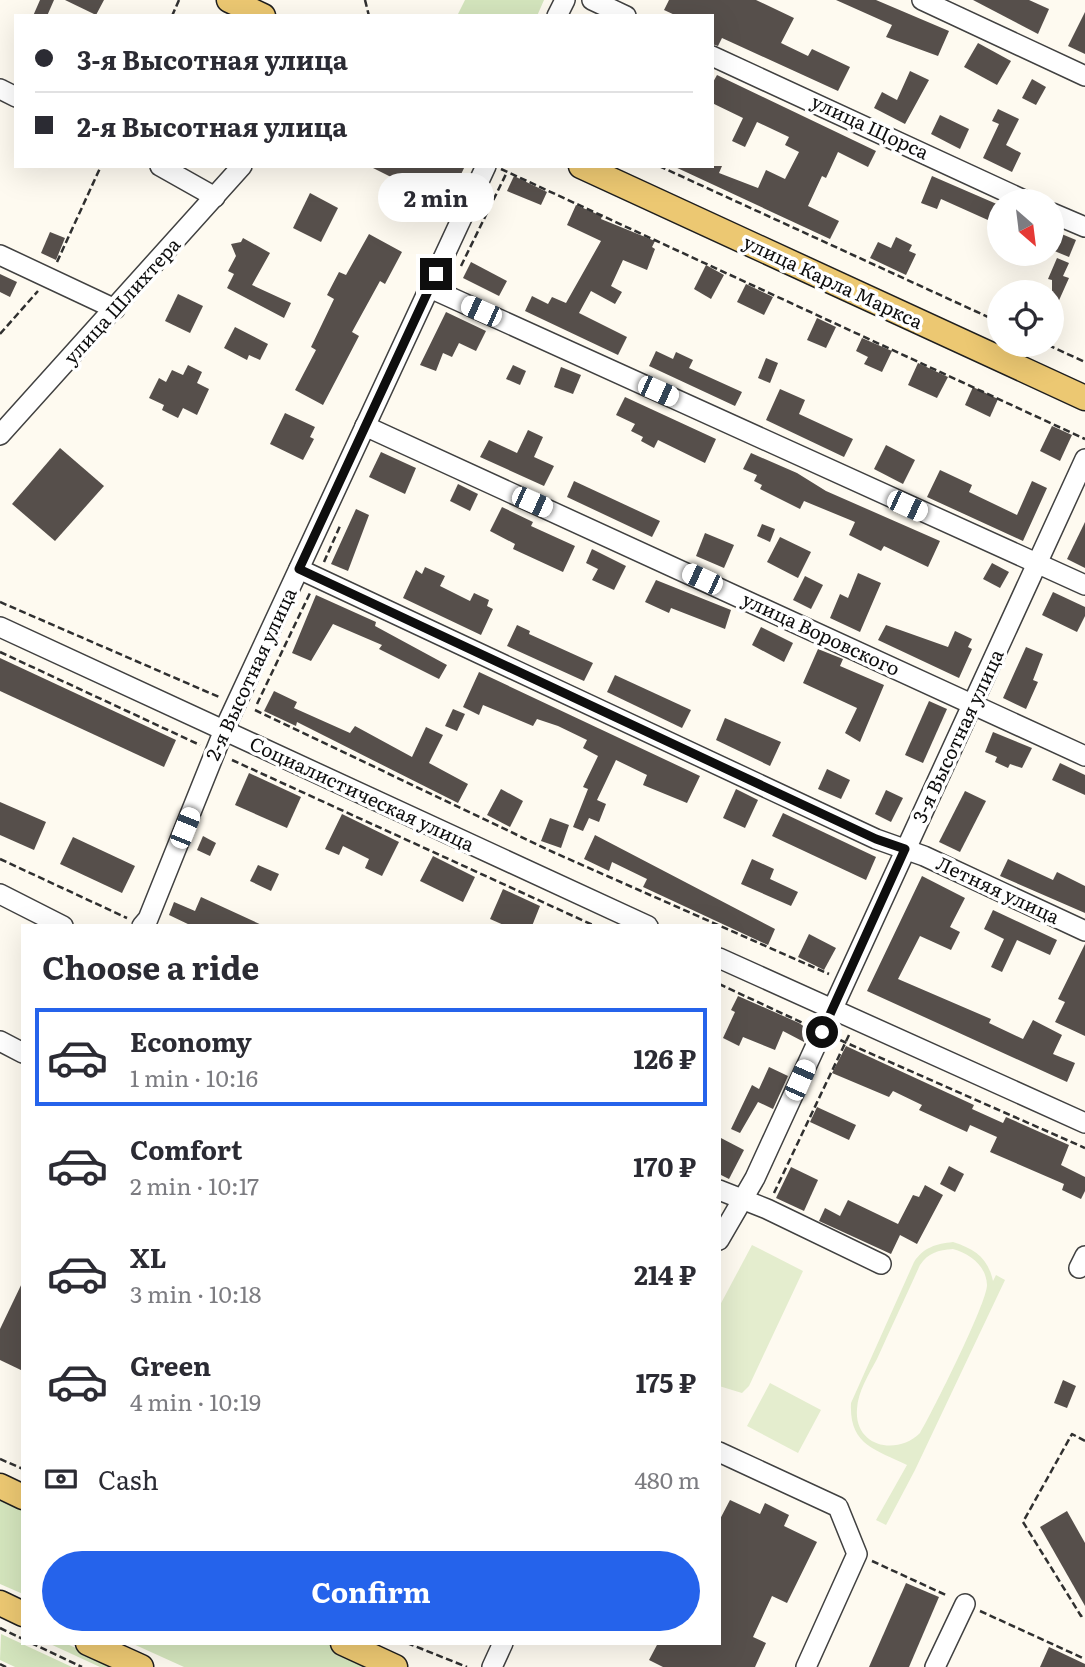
<!DOCTYPE html>
<meta charset="utf-8">
<style>
:root{--surface:#fff;--page:#f2f2f3;--text:#2b2b33;--muted:#7c7c81;--line:#e1e1e2;--accent:#2563eb}
body{margin:0;font-family:Literata,serif;background:var(--page);color:var(--text);height:100vh;display:flex;flex-direction:column;font-size:26px;white-space:nowrap}
*{box-sizing:border-box;margin:0}
p{font-size:23px;color:var(--muted)}
.icon{flex:none;width:38px;height:38px;fill:none;stroke:currentColor;stroke-width:2;stroke-linecap:round;stroke-linejoin:round}
.map{position:relative;flex:1;overflow:hidden}
.sheet{position:absolute;left:21px;top:924px;width:700px;height:721px;display:flex;flex-direction:column;background:var(--surface);border-radius:0px;box-shadow:0 7px 28px #0002}
.sheet>*{flex:none}
.banner{position:absolute;left:14px;top:14px;width:700px;height:154px;border-radius:0px;box-shadow:0 7px 28px #0002;display:grid;align-content:center;height:154px;padding:0 21px;background:var(--surface)}
.needle{width:46px;rotate:152deg}
.fabs{position:absolute;left:987px;top:189px;display:grid;gap:14px}
.fabs a{display:grid;place-items:center;width:77px;height:77px;border-radius:50%;background:var(--surface);box-shadow:0 7px 28px #0002;font-size:35px}
.end{position:absolute;width:32px;height:32px;margin:-16px;border:9px solid #0e0e0e;background:#fff;box-shadow:0 0 0 4px #fff}
.from{border-radius:50%}
.bubble{position:absolute;height:49px;border-radius:24px;background:var(--surface);box-shadow:0 7px 28px #0002;font-size:23px;font-weight:700;line-height:49px;text-align:center}
.car{position:absolute;width:21px;height:42px;margin:-21px -10px;border-radius:9px;box-shadow:0 0 5px 2px #0007;background:linear-gradient(#fff 24%,#345 0 40%,#fff 0 76%,#345 0 86%,#fff 0)}
.banner b{display:flex;align-items:center;gap:24px;height:66px;font-size:26px}
.banner b+b{border-top:2px solid var(--line)}
.banner i{width:18px;height:18px;background:var(--text)}
ul{padding:0;list-style:none}
li{display:flex;align-items:center;gap:21px;height:98px;margin:0 14px 10px;padding:0 7px;border:4px solid transparent;border-radius:0px}
li div{flex:1}
li b{display:block;font-size:26px}
li em{font-style:normal;font-weight:700}
li.on{border-color:var(--accent)}
li>.icon{width:63px;height:63px;stroke-width:1.5}
h2{padding:0 21px;font-size:32px;line-height:84px}
.pay{display:flex;align-items:center;gap:18px;height:77px;padding:0 21px;font-size:26px}
.pay p{margin-inline-start:auto}
.button{display:flex;gap:14px;margin-top:auto;padding:14px 21px}
.button a{flex:1;height:80px;border-radius:42px;background:var(--accent);color:#fff;font-size:28px;font-weight:700;line-height:80px;text-align:center}
.map>svg:first-child{display:block}
</style>
<div class="map">
<svg width="1085" height="1667" viewBox="0 0 1085 1667">
<rect width="100%" height="100%" fill="#fefaf0"/>
<g fill="#d4e5bd">
<polygon points="465,0 544,0 537,16 457,16"/>
<polygon points="0,1492 23,1503 23,1594 0,1584"/>
<polygon points="1,1634 72,1667 15,1667 0,1660"/>
<polygon points="48,1643 65,1643 117,1667 100,1667"/>
<polygon points="131,1643 327,1643 378,1667 184,1667"/>
</g>
<g fill="#e4edce" fill-rule="evenodd">
<path d="M953 1242C975 1249 988 1258 993 1281L996 1275 1005 1280 915 1470 886 1525 876 1520 907 1465C875 1449 849 1445 851 1403L914 1262C924 1247 936 1244 953 1242ZM953 1249C970 1254 986 1265 987 1285 987 1303 932 1413 920 1433 897 1456 854 1447 857 1409 858 1391 869 1374 877 1359 891 1328 906 1296 920 1265 928 1253 938 1250 953 1249Z"/>
<polygon points="752,1245 803,1271 749,1386 742,1393 719,1386 719,1307"/>
<polygon points="770,1383 821,1410 798,1453 747,1426"/>
</g>
<g fill="#564f4b">
<polygon points="40,0 54,0 47,16 33,16"/>
<polygon points="65,0 104,0 96,15"/>
<polygon points="669,0 756,0 794,18 781,43 808,56 812,49 850,67 838,91 722,38 718,46 712,44 712,16 677,16 664,10"/>
<polygon points="836,0 876,0 949,31 938,56 886,37 892,25"/>
<polygon points="973,0 1029,0 1049,9 1038,34"/>
<polygon points="1085,12 1085,54 1068,46"/>
<polygon points="978,43 1011,61 997,85 964,67"/>
<polygon points="910,71 929,80 905,124 874,108 882,92 897,100"/>
<polygon points="717,75 876,151 868,167 838,152 826,178 822,176 808,206 839,221 830,239 673,166 722,166 719,173 758,188 766,170 785,179 799,152 785,145 789,137 757,122 745,147 732,141 743,118 712,103 712,84"/>
<polygon points="1032,79 1046,87 1036,105 1022,98"/>
<polygon points="998,109 1019,119 1006,145 1021,153 1012,172 983,158 999,124 992,121"/>
<polygon points="940,115 969,129 960,149 931,134"/>
<polygon points="369,166 465,166 453,191 422,175 415,189"/>
<polygon points="514,176 547,192 541,205 507,191"/>
<polygon points="932,176 999,205 999,225 941,199 937,209 921,203"/>
<polygon points="310,193 338,208 321,242 293,228"/>
<polygon points="576,205 602,216 601,219 655,241 652,247 655,249 647,270 623,260 611,286 622,292 615,304 591,291 579,313 627,337 618,355 525,311 532,296 548,304 552,297 566,303 601,241 567,225"/>
<polygon points="1052,230 1076,240 1069,257 1052,250"/>
<polygon points="50,232 65,238 56,260 41,253"/>
<polygon points="369,234 402,252 385,284 380,281 352,332 359,336 323,405 295,390 316,350 311,347 334,299 327,295 339,272 346,275"/>
<polygon points="896,237 912,245 909,251 916,254 906,275 870,258 878,242 891,248"/>
<polygon points="243,238 270,253 252,285 291,303 284,318 227,288 234,274 228,271 236,256 231,244 241,242"/>
<polygon points="1057,258 1069,263 1063,276 1069,278 1052,316 1052,280 1048,279"/>
<polygon points="471,262 507,281 499,296 463,278"/>
<polygon points="706,265 724,275 711,299 694,289"/>
<polygon points="0,274 17,282 10,297 0,292"/>
<polygon points="746,284 773,297 764,315 737,302"/>
<polygon points="178,294 203,306 190,333 165,321"/>
<polygon points="446,312 486,331 476,351 459,343 452,357 443,353 436,371 420,365"/>
<polygon points="817,318 836,327 826,348 807,340"/>
<polygon points="235,327 268,344 260,360 249,355 247,360 224,348"/>
<polygon points="862,338 892,351 882,372 864,364 868,357 856,351"/>
<polygon points="656,351 673,359 676,352 693,360 689,368 742,392 735,406 649,366"/>
<polygon points="766,358 778,363 770,383 758,378"/>
<polygon points="918,363 948,377 937,398 908,385"/>
<polygon points="188,365 202,372 197,383 209,389 197,415 183,408 178,418 162,410 164,405 149,398 159,378 166,382 172,370 183,375"/>
<polygon points="513,365 526,371 520,385 506,379"/>
<polygon points="561,367 581,375 573,394 554,387"/>
<polygon points="973,387 998,399 990,417 965,405"/>
<polygon points="780,389 805,400 799,414 853,439 844,457 766,420"/>
<polygon points="625,397 716,439 705,463 658,440 654,448 641,441 643,437 631,431 635,424 616,415"/>
<polygon points="285,413 315,427 310,437 314,439 303,460 270,444"/>
<polygon points="1052,426 1072,435 1060,461 1040,451"/>
<polygon points="528,430 543,437 534,457 554,466 544,486 480,457 489,440 517,453"/>
<polygon points="886,445 915,460 903,484 874,469"/>
<polygon points="60,448 104,486 55,541 12,504"/>
<polygon points="381,452 416,468 405,494 369,477"/>
<polygon points="751,453 797,473 826,491 940,541 928,567 884,546 881,551 849,535 855,522 804,501 800,509 760,489 762,485 754,481 757,475 743,469"/>
<polygon points="940,470 972,485 969,492 1017,515 1032,481 1047,488 1023,541 927,497"/>
<polygon points="574,481 660,521 652,537 567,497"/>
<polygon points="458,484 478,494 470,511 450,501"/>
<polygon points="502,507 533,522 531,526 575,546 563,572 513,549 515,544 490,531"/>
<polygon points="356,509 369,515 348,571 331,564"/>
<polygon points="1085,522 1085,568 1067,559"/>
<polygon points="762,524 775,529 770,542 757,536"/>
<polygon points="705,533 734,545 724,568 696,556"/>
<polygon points="780,537 811,552 798,578 767,562"/>
<polygon points="592,549 626,566 614,590 592,580 598,569 586,563"/>
<polygon points="992,563 1009,572 1000,588 983,579"/>
<polygon points="425,567 445,576 440,586 470,601 474,593 489,600 487,606 493,609 481,635 403,598 416,570 422,574"/>
<polygon points="858,573 881,583 860,632 830,618 840,594 848,598"/>
<polygon points="805,576 823,585 811,609 793,600"/>
<polygon points="656,580 731,610 725,629 671,608 669,613 645,602"/>
<polygon points="1053,592 1085,607 1085,616 1077,632 1042,615"/>
<polygon points="316,595 376,622 375,626 447,665 439,679 379,649 382,645 333,624 311,661 292,653"/>
<polygon points="517,625 530,631 529,634 593,663 584,681 507,646"/>
<polygon points="886,625 948,647 955,631 972,639 968,647 972,649 959,678 878,640"/>
<polygon points="761,627 793,643 784,662 752,645"/>
<polygon points="1026,647 1043,654 1033,680 1038,682 1026,709 1003,698"/>
<polygon points="818,649 843,659 840,666 884,685 860,742 845,733 857,708 803,683"/>
<polygon points="0,658 176,740 164,767 0,691"/>
<polygon points="479,672 700,776 687,803 643,785 647,775 616,760 597,800 606,804 599,822 589,818 583,831 573,827 588,789 583,787 598,756 583,748 587,740 558,726 537,719 533,726 483,705 479,715 463,707"/>
<polygon points="615,675 691,710 682,728 607,692"/>
<polygon points="274,691 297,702 294,708 350,733 355,726 412,757 426,727 443,735 429,763 468,784 458,803 297,722 296,726 264,711"/>
<polygon points="929,701 947,709 923,763 905,755"/>
<polygon points="453,709 465,714 457,731 445,726"/>
<polygon points="725,718 781,742 770,766 716,740"/>
<polygon points="993,732 1032,748 1022,768 1010,764 1008,768 995,762 997,757 985,752"/>
<polygon points="1060,763 1085,775 1085,795 1052,780"/>
<polygon points="827,769 850,780 841,799 818,789"/>
<polygon points="249,773 301,797 287,828 235,805"/>
<polygon points="501,789 523,801 510,827 487,815"/>
<polygon points="736,789 758,800 745,828 723,818"/>
<polygon points="886,790 903,798 891,822 875,814"/>
<polygon points="965,791 986,801 960,852 939,842"/>
<polygon points="0,802 46,822 34,850 0,835"/>
<polygon points="783,813 876,857 866,880 772,836"/>
<polygon points="342,814 399,842 382,876 365,868 369,859 343,846 339,855 325,849"/>
<polygon points="550,818 569,825 561,848 541,841"/>
<polygon points="595,835 775,929 768,945 643,887 647,879 612,862 609,871 584,859"/>
<polygon points="203,836 216,843 210,856 197,850"/>
<polygon points="73,837 135,866 122,893 60,864"/>
<polygon points="433,856 475,877 463,902 420,881"/>
<polygon points="752,859 774,869 770,879 798,892 791,906 741,884"/>
<polygon points="1008,859 1053,880 1057,872 1085,886 1085,913 1000,876"/>
<polygon points="258,865 279,874 271,891 250,881"/>
<polygon points="922,876 965,898 950,927 960,932 951,950 920,936 898,979 991,1019 989,1023 1023,1039 1033,1020 1062,1035 1053,1054 1075,1063 1067,1082 867,991"/>
<polygon points="503,889 540,906 532,926 506,926 490,919"/>
<polygon points="201,897 264,926 192,926 169,915 174,902 195,911"/>
<polygon points="993,910 1057,940 1050,955 1017,940 1002,972 991,967 1004,939 984,929"/>
<polygon points="809,934 836,948 824,970 798,957"/>
<polygon points="1085,944 1085,1036 1055,1022 1065,1002 1058,999"/>
<polygon points="738,996 799,1023 809,1030 804,1042 783,1031 775,1050 743,1037 739,1046 723,1038 735,1012 731,1010"/>
<polygon points="846,1046 974,1105 972,1109 1003,1123 1006,1117 1069,1145 1061,1165 1085,1177 1085,1191 1081,1199 1062,1190 1064,1184 990,1152 997,1137 970,1125 967,1132 919,1110 922,1105 893,1091 889,1097 832,1073"/>
<polygon points="769,1067 788,1076 773,1109 758,1102 740,1133 731,1129 752,1085 759,1089"/>
<polygon points="817,1107 856,1125 849,1140 810,1122"/>
<polygon points="719,1137 744,1150 729,1179 719,1174"/>
<polygon points="949,1166 964,1174 955,1192 940,1184"/>
<polygon points="791,1167 818,1180 804,1211 776,1198"/>
<polygon points="925,1185 943,1195 917,1244 900,1235 891,1254 819,1221 825,1208 840,1216 848,1200 898,1224 913,1195 919,1197"/>
<polygon points="23,1281 23,1371 0,1360 0,1329"/>
<polygon points="1063,1380 1076,1386 1067,1408 1054,1403"/>
<polygon points="730,1500 760,1514 765,1503 789,1515 784,1526 817,1542 787,1603 772,1596 753,1637 766,1643 755,1667 663,1667 649,1660 658,1643 719,1643 719,1521"/>
<polygon points="1067,1511 1085,1543 1085,1606 1040,1527"/>
<polygon points="906,1583 939,1597 909,1667 869,1667"/>
<polygon points="1049,1647 1085,1664 1085,1667 1040,1667"/>
</g>
<g fill="none" stroke-linecap="round" stroke-linejoin="round">
<defs>
<g id="minor">
<polyline points="592,0 626,16"/>
<polyline points="922,0 1085,76"/>
<polyline points="557,16 565,0"/>
<polyline points="712,56 1026,201"/>
<polyline points="0,89 16,97"/>
<polyline points="160,166 215,197"/>
<polyline points="1052,213 1085,227"/>
<polyline points="0,255 115,309"/>
<polyline points="430,288 1085,585"/>
<polyline points="365,426 1085,756"/>
<polyline points="0,435 242,166"/>
<polyline points="299,569 876,839 924,856 1085,931"/>
<polyline points="0,627 648,926"/>
<polyline points="0,894 63,926"/>
<polyline points="142,926 148,919 224,730 486,166"/>
<polyline points="719,958 1085,1123"/>
<polyline points="0,1041 23,1053"/>
<polyline points="719,1190 767,1209 881,1264"/>
<polyline points="719,1240 755,1178 1085,459"/>
<polyline points="1079,1268 1085,1256"/>
<polyline points="719,1452 838,1507 857,1554 806,1667"/>
<polyline points="492,1667 503,1643"/>
<polyline points="935,1667 965,1604"/>
</g>
<g id="major">
<polyline points="229,0 263,16"/>
<polyline points="581,166 1085,398"/>
<polyline points="0,1486 23,1497"/>
<polyline points="0,1603 23,1614"/>
<polyline points="88,1643 141,1667"/>
<polyline points="343,1643 395,1667"/>
</g>
</defs>
<use href="#minor" stroke="#414141" stroke-width="22"/>
<use href="#major" stroke="#1f1f1f" stroke-width="27"/>
<g stroke="#303030" stroke-width="2.5" stroke-dasharray="7 3.5" stroke-linecap="butt">
<polyline points="365,0 369,16"/>
<polyline points="172,16 179,0"/>
<polyline points="659,166 999,322"/>
<polyline points="501,169 1085,439"/>
<polyline points="57,262 101,166"/>
<polyline points="461,266 507,172"/>
<polyline points="0,334 38,291"/>
<polyline points="1048,345 1085,362"/>
<polyline points="324,562 340,526"/>
<polyline points="0,602 219,697"/>
<polyline points="0,652 200,745"/>
<polyline points="257,704 310,593"/>
<polyline points="255,710 555,853 829,974"/>
<polyline points="232,760 595,926"/>
<polyline points="0,859 127,918"/>
<polyline points="719,984 805,1024"/>
<polyline points="840,1040 1085,1148"/>
<polyline points="774,1193 849,1035"/>
<polyline points="1085,1441 1072,1434 1023,1522 1081,1616 1085,1614"/>
<polyline points="0,1459 23,1469"/>
<polyline points="872,1561 948,1596"/>
<polyline points="980,1611 1085,1659"/>
<polyline points="0,1628 23,1639"/>
<polyline points="31,1643 82,1667"/>
<polyline points="407,1643 467,1667"/>
<polyline points="0,1664 6,1667"/>
</g>
<use href="#minor" stroke="#fff" stroke-width="19"/>
<use href="#major" stroke="#ecc872" stroke-width="24"/>
</g>
<g fill="none" stroke-linecap="round" stroke-linejoin="round">
<polyline stroke="#0e0e0e" stroke-width="9" points="436,274 299,569 876,839 905,849 822,1032"/>
</g>
<g text-anchor="middle" stroke-width="7" stroke-linejoin="round" paint-order="stroke">
<g font-size="19" fill="#0e0e0e" stroke="#fff">
<text transform="translate(870 127) rotate(25)" y="7">улица Щорса</text>
<text transform="translate(833 282) rotate(25)" y="7">улица Карла Маркса</text>
<text transform="translate(122 301) rotate(-48)" y="7">улица Шлихтера</text>
<text transform="translate(821 634) rotate(25)" y="7">улица Воровского</text>
<text transform="translate(251 674) rotate(-65)" y="7">2-я Высотная улица</text>
<text transform="translate(958 736) rotate(-65)" y="7">3-я Высотная улица</text>
<text transform="translate(362 794) rotate(25)" y="7">Социалистическая улица</text>
<text transform="translate(998 890) rotate(25)" y="7">Летняя улица</text>
</g>
</g>
</svg>
<div class="fabs">
<a><svg class="needle" viewBox="-14 -14 28 28"><path d="M0-13l5 13h-10z" fill="#e53935"/><path d="M0 13l5-13h-10z" fill="#7c7c81"/></svg></a>
<a><svg class="icon" aria-label="locate" viewBox="0 0 24 24"><circle cx="12" cy="12" r="6"/><path d="M12 2v4M12 18v4M2 12h4M18 12h4"/></svg></a>
</div>
<i class="end from" style="left:822px;top:1032px"></i>
<i class="end" style="left:436px;top:274px"></i>
<div class="bubble" style="left:378px;top:173px;width:116px">2 min</div>
<i class="car" style="left:481px;top:311px;rotate:294deg"></i>
<i class="car" style="left:658px;top:391px;rotate:114deg"></i>
<i class="car" style="left:532px;top:502px;rotate:114deg"></i>
<i class="car" style="left:907px;top:506px;rotate:115deg"></i>
<i class="car" style="left:702px;top:579px;rotate:295deg"></i>
<i class="car" style="left:185px;top:828px;rotate:22deg"></i>
<i class="car" style="left:800px;top:1080px;rotate:24deg"></i>
<div class="banner">
<b><i class="from"></i>3-я Высотная улица</b>
<b><i></i>2-я Высотная улица</b>
</div>
<section class="sheet">
<h2>Choose a ride</h2>
<ul>
<li class="on"><svg class="icon" aria-label="car" viewBox="0 0 24 24"><path d="M5 17H2v-5l4-1 3-4h7l3 4 3 1v5h-3M9 17h6M6 11h13"/><circle cx="7" cy="17" r="2"/><circle cx="17" cy="17" r="2"/></svg><div><b>Economy</b><p>1 min · 10:16</p></div><em>126 ₽</em></li>
<li><svg class="icon" aria-label="car" viewBox="0 0 24 24"><path d="M5 17H2v-5l4-1 3-4h7l3 4 3 1v5h-3M9 17h6M6 11h13"/><circle cx="7" cy="17" r="2"/><circle cx="17" cy="17" r="2"/></svg><div><b>Comfort</b><p>2 min · 10:17</p></div><em>170 ₽</em></li>
<li><svg class="icon" aria-label="car" viewBox="0 0 24 24"><path d="M5 17H2v-5l4-1 3-4h7l3 4 3 1v5h-3M9 17h6M6 11h13"/><circle cx="7" cy="17" r="2"/><circle cx="17" cy="17" r="2"/></svg><div><b>XL</b><p>3 min · 10:18</p></div><em>214 ₽</em></li>
<li><svg class="icon" aria-label="car" viewBox="0 0 24 24"><path d="M5 17H2v-5l4-1 3-4h7l3 4 3 1v5h-3M9 17h6M6 11h13"/><circle cx="7" cy="17" r="2"/><circle cx="17" cy="17" r="2"/></svg><div><b>Green</b><p>4 min · 10:19</p></div><em>175 ₽</em></li>
</ul>
<div class="pay"><svg class="icon" aria-label="cash" viewBox="0 0 24 24"><path d="M3 7h18v10H3z"/><circle cx="12" cy="12" r="2"/></svg>Cash<p>480 m</p></div>
<div class="button"><a>Confirm</a></div>
</section>
</div>
